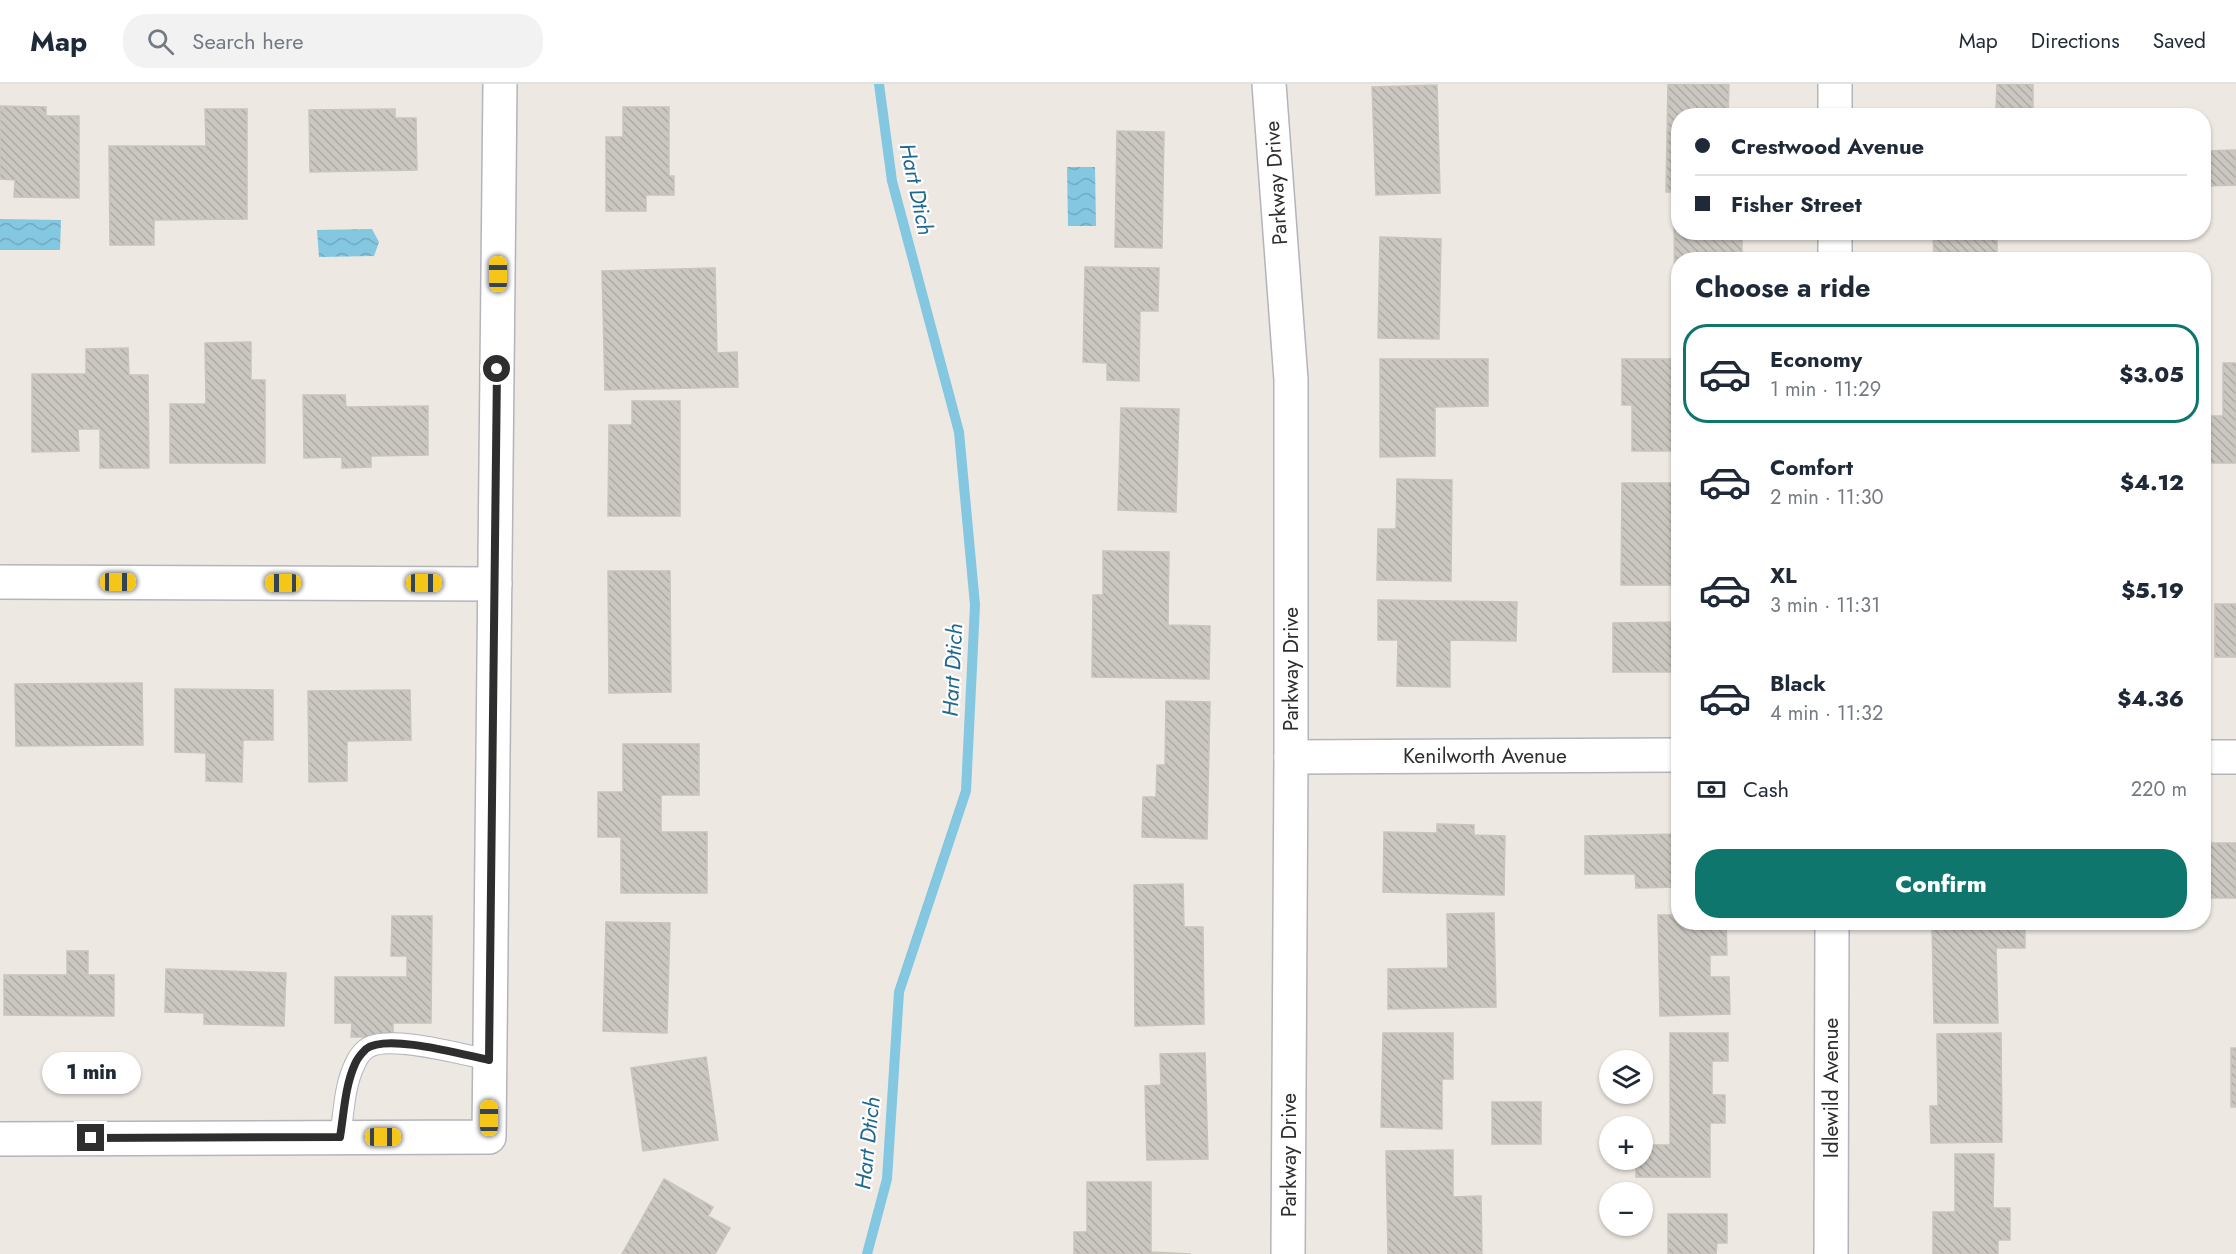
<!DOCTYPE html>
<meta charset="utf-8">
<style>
:root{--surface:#fff;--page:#f2f2f3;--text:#1f2937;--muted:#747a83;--line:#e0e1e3;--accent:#0f766e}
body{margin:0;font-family:Jost,sans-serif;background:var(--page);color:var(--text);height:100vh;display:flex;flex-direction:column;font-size:22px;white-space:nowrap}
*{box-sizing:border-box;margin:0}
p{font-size:20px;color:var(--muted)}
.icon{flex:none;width:33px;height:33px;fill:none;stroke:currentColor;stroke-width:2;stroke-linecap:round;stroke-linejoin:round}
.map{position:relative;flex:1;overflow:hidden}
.sheet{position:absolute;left:1671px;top:168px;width:540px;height:678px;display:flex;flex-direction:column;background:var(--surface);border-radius:24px;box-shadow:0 2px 4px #0004}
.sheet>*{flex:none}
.top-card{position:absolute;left:1671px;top:24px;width:540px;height:132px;border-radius:24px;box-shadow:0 2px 4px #0004;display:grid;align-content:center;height:132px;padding:0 24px;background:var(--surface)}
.fabs{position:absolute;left:1599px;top:966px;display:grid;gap:12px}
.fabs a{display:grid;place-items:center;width:54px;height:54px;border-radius:50%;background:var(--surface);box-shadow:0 2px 4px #0004;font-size:30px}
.end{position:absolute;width:27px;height:27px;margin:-14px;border:8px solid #2e2e2e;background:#fff;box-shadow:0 0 0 3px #fff}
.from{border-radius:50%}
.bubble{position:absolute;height:42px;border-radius:21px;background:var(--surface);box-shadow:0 2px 4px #0004;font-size:20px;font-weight:800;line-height:42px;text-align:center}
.car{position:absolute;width:18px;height:36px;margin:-18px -9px;border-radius:8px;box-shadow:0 0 4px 2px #0007;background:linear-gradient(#f5c518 24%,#345 0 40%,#f5c518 0 76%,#345 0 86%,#f5c518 0)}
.top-card b{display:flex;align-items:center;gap:21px;height:57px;font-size:22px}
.top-card b+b{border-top:2px solid var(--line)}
.top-card i{width:15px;height:15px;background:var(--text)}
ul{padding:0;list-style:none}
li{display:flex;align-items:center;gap:18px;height:99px;margin:0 12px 9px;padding:0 12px;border:3px solid transparent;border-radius:24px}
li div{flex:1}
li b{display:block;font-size:22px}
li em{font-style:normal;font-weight:800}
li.on{border-color:var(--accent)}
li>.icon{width:54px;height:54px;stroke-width:1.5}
h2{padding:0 24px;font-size:27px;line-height:72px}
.pay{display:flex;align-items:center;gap:15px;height:66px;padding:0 24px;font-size:22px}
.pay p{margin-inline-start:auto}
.button{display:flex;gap:12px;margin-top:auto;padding:12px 24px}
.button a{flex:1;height:69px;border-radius:24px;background:var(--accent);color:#fff;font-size:24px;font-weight:800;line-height:69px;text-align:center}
header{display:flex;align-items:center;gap:36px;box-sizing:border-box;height:84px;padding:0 30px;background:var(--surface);border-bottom:2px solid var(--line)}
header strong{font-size:28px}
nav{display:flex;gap:33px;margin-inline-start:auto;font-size:21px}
.search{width:420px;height:54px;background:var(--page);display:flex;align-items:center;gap:15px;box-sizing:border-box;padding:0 21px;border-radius:24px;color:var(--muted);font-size:22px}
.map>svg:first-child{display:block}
</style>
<header>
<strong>Map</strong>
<div class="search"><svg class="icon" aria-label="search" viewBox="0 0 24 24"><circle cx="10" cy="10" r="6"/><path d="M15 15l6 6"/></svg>Search here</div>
<nav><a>Map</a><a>Directions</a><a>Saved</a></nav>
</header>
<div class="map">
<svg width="2236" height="1170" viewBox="0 0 2236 1170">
<defs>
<pattern id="water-waves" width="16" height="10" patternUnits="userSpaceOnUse" patternTransform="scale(1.5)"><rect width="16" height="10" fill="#83c7e1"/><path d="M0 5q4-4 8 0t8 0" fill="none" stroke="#71abc1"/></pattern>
<pattern id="building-back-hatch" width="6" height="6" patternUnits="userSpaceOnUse" patternTransform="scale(1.5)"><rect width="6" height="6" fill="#cac6c0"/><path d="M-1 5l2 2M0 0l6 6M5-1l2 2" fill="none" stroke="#aeaaa5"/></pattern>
</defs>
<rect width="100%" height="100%" fill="#ede8e2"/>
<g fill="url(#water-waves)">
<polygon points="1067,83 1095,83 1096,142 1068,142"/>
<polygon points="0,135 61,136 60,166 0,166"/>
<polygon points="372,145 379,158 374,172 319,173 317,146"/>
</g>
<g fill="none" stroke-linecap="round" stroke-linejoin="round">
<polyline stroke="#83c7e1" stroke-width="10" points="867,1170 887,1095 899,908 966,707 975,521 959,348 892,97 879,0"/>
</g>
<g fill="url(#building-back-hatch)" stroke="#c9c4bc" stroke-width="1.5">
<polygon points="1668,0 1729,0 1728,32 1678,32 1678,108 1666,108"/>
<polygon points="1997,0 2033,0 2033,27 1996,25"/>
<polygon points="1437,1 1440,109 1376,111 1372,3"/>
<polygon points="0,22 46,23 46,32 79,32 79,114 14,113 15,96 0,95"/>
<polygon points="623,23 669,23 669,92 674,92 674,111 646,111 646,127 606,127 606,53 623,53"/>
<polygon points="205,25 247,25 247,135 154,136 154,161 110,161 109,62 206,62"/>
<polygon points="395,25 395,34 416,34 417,86 310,88 309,26"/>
<polygon points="1117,47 1164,48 1162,164 1115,163"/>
<polygon points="2236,66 2236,101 2208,102 2206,67"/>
<polygon points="1674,124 1678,124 1678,148 1731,148 1731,156 1742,156 1742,176 1678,176 1678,262 1675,262"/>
<polygon points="1997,152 1997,176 1934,176 1933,153"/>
<polygon points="1380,153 1441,155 1439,255 1378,254"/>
<polygon points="1085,183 1159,184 1158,227 1140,227 1139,297 1107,296 1107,279 1083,278"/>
<polygon points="715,184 717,269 737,268 738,303 605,306 602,187"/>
<polygon points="251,258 251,296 265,296 265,379 170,379 170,320 206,320 205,259"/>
<polygon points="128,264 129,291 148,291 149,384 100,384 100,345 78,345 79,367 32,368 32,290 86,290 86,265"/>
<polygon points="1380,275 1488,275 1488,322 1435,323 1435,372 1380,373"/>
<polygon points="1622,275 1678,275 1678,367 1632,367 1632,321 1622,321"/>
<polygon points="2223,279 2236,279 2236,379 2204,379 2204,332 2223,332"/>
<polygon points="303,311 345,311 346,323 428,322 428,371 371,372 371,383 342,384 342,373 304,374"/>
<polygon points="632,317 680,317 680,432 608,432 609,341 632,341"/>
<polygon points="1121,324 1179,325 1176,428 1118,426"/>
<polygon points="1397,395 1452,396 1451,497 1377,496 1378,445 1396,445"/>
<polygon points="1622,399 1678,399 1678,448 1672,448 1672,501 1621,501"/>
<polygon points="1103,467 1169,468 1168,541 1210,542 1209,595 1092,593 1093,511 1103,511"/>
<polygon points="608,487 670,487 671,608 609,609"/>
<polygon points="1378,516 1517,518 1516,557 1450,556 1450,603 1397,602 1398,556 1378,556"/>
<rect x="2215" y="520" width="21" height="53"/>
<polygon points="1678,538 1678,588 1613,588 1613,539"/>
<polygon points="142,599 143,661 16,662 15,600"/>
<polygon points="175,605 273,606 273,656 243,656 242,698 206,697 206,669 175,668"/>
<polygon points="410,606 411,656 347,657 347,697 309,698 308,607"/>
<polygon points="1166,617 1210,618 1207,755 1142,753 1143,713 1156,713 1157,681 1165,681"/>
<polygon points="623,660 699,660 699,711 661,711 661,748 707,748 707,809 621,809 621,753 598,753 598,708 623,708"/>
<polygon points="1437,740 1474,741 1474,751 1505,752 1504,811 1383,808 1384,748 1437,749"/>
<polygon points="1678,750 1678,803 1636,804 1635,790 1585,790 1585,752"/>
<rect x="2204" y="759" width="32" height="55"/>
<polygon points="1183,800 1184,843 1203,843 1204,940 1135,942 1134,801"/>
<polygon points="1494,829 1496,923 1388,925 1388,885 1448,884 1447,830"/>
<polygon points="1658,831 1678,831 1678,838 1726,838 1727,871 1710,871 1710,893 1729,893 1730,930 1660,932"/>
<polygon points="392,832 432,832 431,939 393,939 393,953 351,953 352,939 335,939 335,893 407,893 407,872 391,872"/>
<polygon points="606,838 670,839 667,949 603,947"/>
<polygon points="1932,838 2025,838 2025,864 1996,864 1998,939 1934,939"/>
<polygon points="67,867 88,867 88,891 114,891 114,932 4,931 4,891 67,891"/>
<polygon points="166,885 286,889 284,942 204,940 204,929 165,928"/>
<polygon points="1383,949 1453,949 1453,995 1442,995 1442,1045 1381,1043"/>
<polygon points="1670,949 1728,949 1728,977 1712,977 1712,1011 1725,1011 1725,1039 1710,1039 1710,1093 1636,1093 1636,1076 1642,1076 1642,1061 1670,1061"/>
<polygon points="2001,949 2002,1058 1931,1059 1930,1022 1938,1022 1937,950"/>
<rect x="2231" y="964" width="5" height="59"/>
<polygon points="1205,969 1208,1075 1147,1076 1145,1002 1161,1001 1160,970"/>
<polygon points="706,973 718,1056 643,1067 631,984"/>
<rect x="1492" y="1018" width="49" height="42"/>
<polygon points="1453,1066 1453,1113 1481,1112 1482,1170 1388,1170 1386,1067"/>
<polygon points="1955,1070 1994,1070 1993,1124 2010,1124 2010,1156 1998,1156 1998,1170 1933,1170 1933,1128 1955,1128"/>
<polygon points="664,1095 713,1123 708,1132 730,1144 715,1170 622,1170"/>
<polygon points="1087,1098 1151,1098 1151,1168 1191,1170 1074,1170 1074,1148 1087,1148"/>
<polygon points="1668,1130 1727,1130 1727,1159 1717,1159 1716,1170 1668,1170"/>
</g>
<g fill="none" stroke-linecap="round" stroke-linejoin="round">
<defs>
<path id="service" d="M340 1053C344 1029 344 1002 355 980 357 975 362 968 366 965 386 949 464 971 490 976"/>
<g id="minor">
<polyline points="1269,0 1291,296 1291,673 1288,1170"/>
<polyline points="1835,32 1835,0"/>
<polyline points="1835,176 1835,148"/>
<polyline points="0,498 495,500"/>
<polyline points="1291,673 1678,671"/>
<polyline points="2204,673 2236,673"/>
<polyline points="0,1055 489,1053 500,0"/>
<polyline points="1831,1170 1832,838"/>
</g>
</defs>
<use href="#service" stroke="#b3b4bc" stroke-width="22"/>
<use href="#minor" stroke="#b3b4bc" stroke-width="36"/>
<use href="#service" stroke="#fff" stroke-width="20"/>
<use href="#minor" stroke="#fff" stroke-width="33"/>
</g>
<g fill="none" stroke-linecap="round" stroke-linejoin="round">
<path stroke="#2e2e2e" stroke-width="8" d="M91 1054 340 1053C344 1029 345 1002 355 980 357 975 362 969 366 965 386 949 464 971 489 976L497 285"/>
</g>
<g text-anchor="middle" stroke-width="4.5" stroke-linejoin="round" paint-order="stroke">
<g font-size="21" fill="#2e2e2e" stroke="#fff">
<text transform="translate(1276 99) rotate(-94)" y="7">Parkway Drive</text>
<text transform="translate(1291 585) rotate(-90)" y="7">Parkway Drive</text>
<text x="1485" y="679">Kenilworth Avenue</text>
<text transform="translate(1831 1004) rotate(-90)" y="7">Idlewild Avenue</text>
<text transform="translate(1289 1071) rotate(-90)" y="7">Parkway Drive</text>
</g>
<g font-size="22" font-style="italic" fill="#1f6890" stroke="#fff">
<text transform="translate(917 105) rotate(78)" y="8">Hart Dtich</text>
<text transform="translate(952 586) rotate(-87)" y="8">Hart Dtich</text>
<text transform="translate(867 1059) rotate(-84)" y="8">Hart Dtich</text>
</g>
</g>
</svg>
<div class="fabs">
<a><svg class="icon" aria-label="layers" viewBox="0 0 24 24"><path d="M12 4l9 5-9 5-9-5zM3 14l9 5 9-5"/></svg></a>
<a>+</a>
<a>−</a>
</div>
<i class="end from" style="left:497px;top:285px"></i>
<i class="end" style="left:91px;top:1054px"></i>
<div class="bubble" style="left:42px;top:968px;width:99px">1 min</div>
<i class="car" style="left:498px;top:190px;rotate:0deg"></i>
<i class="car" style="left:118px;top:498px;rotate:90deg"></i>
<i class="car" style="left:283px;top:499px;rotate:270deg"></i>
<i class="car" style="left:424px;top:499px;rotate:90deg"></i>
<i class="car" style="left:489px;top:1034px;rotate:0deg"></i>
<i class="car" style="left:383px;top:1053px;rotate:90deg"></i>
<div class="top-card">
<b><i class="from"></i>Crestwood Avenue</b>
<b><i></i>Fisher Street</b>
</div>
<section class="sheet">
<h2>Choose a ride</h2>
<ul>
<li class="on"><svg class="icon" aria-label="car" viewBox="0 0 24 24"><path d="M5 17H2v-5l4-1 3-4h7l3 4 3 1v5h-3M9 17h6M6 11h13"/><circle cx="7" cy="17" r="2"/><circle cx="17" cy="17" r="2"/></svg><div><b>Economy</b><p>1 min · 11:29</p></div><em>$3.05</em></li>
<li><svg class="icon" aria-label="car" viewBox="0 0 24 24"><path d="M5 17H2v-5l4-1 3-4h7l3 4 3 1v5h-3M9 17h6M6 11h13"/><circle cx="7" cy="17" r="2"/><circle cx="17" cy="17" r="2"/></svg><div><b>Comfort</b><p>2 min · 11:30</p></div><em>$4.12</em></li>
<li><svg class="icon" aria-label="car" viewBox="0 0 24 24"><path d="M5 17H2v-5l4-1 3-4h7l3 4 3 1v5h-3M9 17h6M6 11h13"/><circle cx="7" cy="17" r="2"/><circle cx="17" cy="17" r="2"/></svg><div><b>XL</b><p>3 min · 11:31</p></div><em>$5.19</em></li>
<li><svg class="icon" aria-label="car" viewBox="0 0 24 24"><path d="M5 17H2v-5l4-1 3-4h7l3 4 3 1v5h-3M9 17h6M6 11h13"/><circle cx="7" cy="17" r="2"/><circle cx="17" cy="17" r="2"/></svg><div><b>Black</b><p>4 min · 11:32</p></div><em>$4.36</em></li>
</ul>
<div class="pay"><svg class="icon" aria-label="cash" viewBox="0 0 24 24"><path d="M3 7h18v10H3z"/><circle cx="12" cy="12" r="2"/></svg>Cash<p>220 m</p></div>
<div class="button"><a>Confirm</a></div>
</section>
</div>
